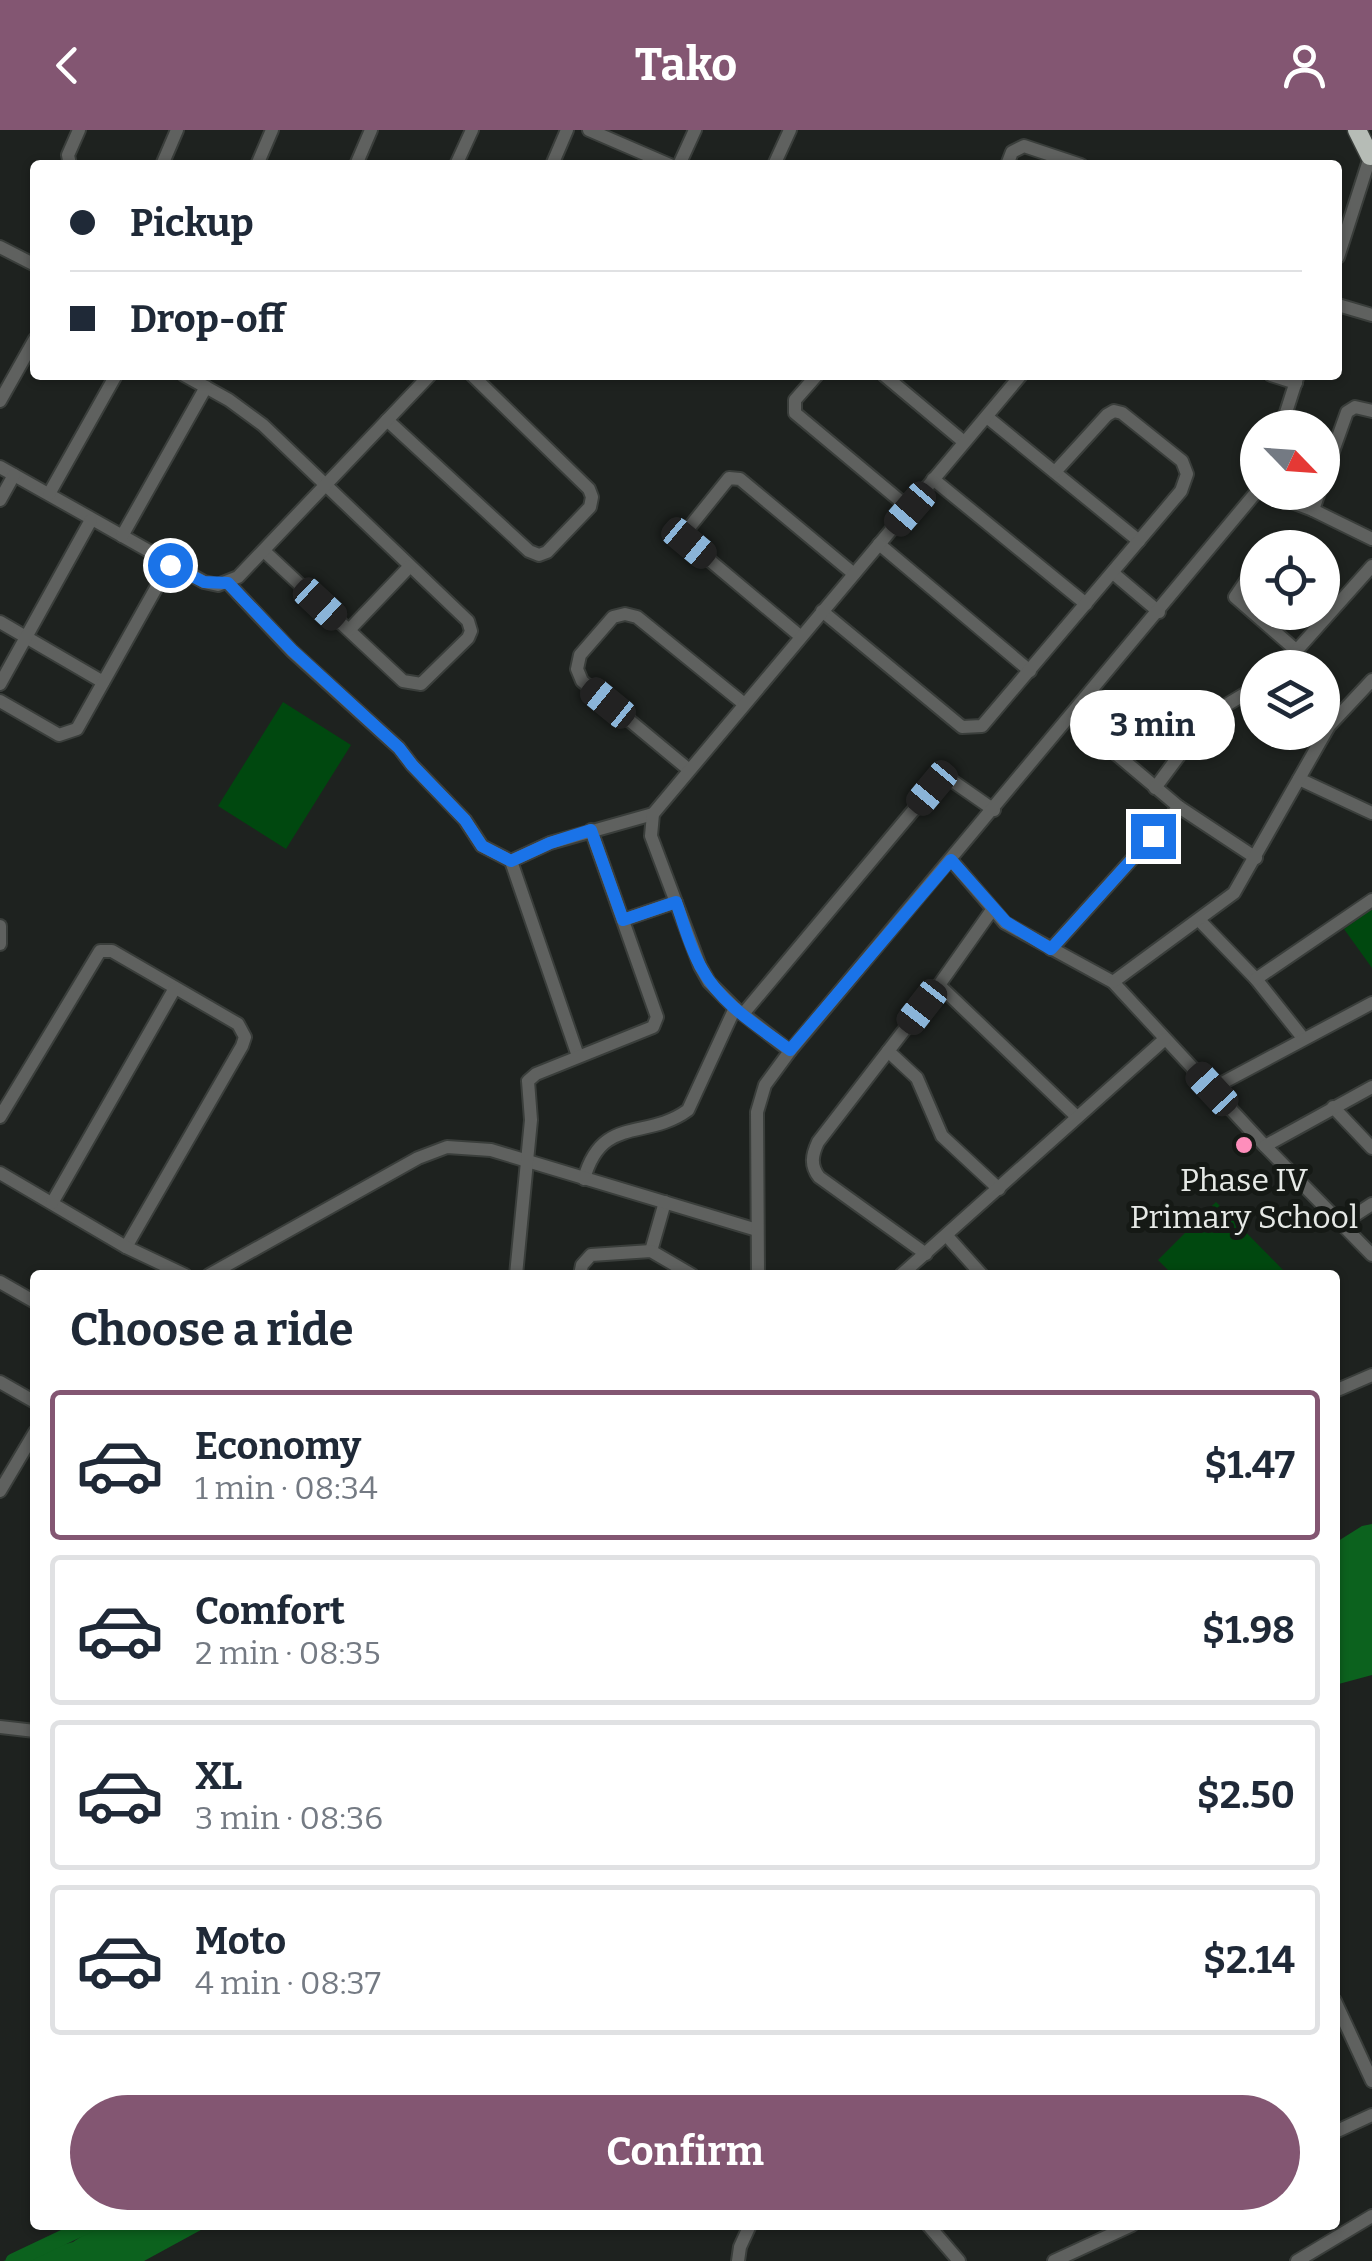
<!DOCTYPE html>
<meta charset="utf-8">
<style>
:root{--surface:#fff;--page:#f6f6f7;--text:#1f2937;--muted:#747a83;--line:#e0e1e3;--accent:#835672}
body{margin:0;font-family:Bitter,serif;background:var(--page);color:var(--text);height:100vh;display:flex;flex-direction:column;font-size:38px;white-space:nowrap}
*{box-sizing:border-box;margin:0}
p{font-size:32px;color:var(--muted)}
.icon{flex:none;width:55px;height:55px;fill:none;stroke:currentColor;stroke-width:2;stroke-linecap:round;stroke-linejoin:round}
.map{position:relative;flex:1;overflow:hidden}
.panel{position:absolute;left:30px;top:1140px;width:1310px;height:960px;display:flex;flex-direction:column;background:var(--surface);border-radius:10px;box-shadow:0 2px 8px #0004}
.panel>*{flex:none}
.banner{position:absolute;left:30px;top:30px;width:1312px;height:220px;border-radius:10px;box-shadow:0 2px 8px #0004;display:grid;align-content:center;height:220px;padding:0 40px;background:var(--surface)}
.needle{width:65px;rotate:115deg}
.tools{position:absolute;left:1240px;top:280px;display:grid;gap:20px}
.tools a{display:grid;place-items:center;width:100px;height:100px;border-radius:50%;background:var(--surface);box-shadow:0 2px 8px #0004;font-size:50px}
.end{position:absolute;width:45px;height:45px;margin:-22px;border:12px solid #1a73e8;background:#fff;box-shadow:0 0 0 5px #fff}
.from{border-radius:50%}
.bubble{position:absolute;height:70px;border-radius:35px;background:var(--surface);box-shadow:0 2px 8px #0004;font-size:32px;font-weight:700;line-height:70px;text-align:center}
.car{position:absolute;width:30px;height:60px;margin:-30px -15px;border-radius:12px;box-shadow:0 0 8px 2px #0007;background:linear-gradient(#222 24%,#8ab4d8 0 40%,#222 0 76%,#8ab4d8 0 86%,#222 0)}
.banner b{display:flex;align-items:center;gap:35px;height:95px;font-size:38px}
.banner b+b{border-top:2px solid var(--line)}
.banner i{width:25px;height:25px;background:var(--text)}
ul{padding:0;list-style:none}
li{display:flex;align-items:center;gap:30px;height:150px;margin:0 20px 15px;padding:0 20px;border:5px solid var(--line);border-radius:10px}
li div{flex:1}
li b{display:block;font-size:38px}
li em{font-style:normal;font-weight:700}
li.active{border-color:var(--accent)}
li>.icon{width:90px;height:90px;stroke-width:1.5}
h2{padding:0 40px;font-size:45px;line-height:120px}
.primary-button{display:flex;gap:20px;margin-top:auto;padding:20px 40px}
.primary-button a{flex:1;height:115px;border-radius:60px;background:var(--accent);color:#fff;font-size:40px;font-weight:700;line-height:115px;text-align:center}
header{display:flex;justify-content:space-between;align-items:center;height:130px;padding:0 40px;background:var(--accent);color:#fff;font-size:45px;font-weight:700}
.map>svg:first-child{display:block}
</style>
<header><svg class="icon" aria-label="back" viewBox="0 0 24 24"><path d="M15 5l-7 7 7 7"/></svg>Tako<svg class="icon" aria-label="person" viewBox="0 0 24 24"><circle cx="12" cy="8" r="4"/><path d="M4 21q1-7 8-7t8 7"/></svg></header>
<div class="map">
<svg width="1372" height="2131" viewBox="0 0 1372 2131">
<rect width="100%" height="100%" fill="#1e221f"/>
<g fill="#00480f">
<polygon points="1156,563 1181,585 1154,616 1130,594"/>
<polygon points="283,572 351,615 286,719 218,676"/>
<polygon points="1372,779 1372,838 1344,799"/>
<polygon points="1216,1072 1288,1145 1173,1145 1158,1130"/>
</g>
<g fill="#0c621e">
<polygon points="1372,1394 1372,1545 1335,1555 1335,1413 1362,1396"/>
<polygon points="98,2095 210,2095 144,2131 3,2131 73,2112"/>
</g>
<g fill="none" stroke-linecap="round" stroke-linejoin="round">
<polyline stroke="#0c621e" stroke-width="15" points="13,2131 89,2095"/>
<defs>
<g id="minor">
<polyline points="589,0 670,35"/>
<polyline points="70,35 68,25 79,0"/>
<polyline points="162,35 177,0"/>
<polyline points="257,35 272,0"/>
<polyline points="356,35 371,0"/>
<polyline points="456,35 472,0"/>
<polyline points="552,35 567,0"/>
<polyline points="679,35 695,0"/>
<polyline points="774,35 790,0"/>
<polyline points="1007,35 1012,22 1024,16 1081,35"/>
<polyline points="0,117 35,135"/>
<polyline points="1338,127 1372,21"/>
<polyline points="1338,175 1372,185"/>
<polyline points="184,245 229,270 263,295 468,491 471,501 468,508 421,554 403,551 264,421"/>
<polyline points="817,245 795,270 795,283 910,379"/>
<polyline points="884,245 964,312"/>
<polyline points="1271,245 1296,253"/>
<polyline points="0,271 35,209"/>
<polyline points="987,287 1139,411"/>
<polyline points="387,290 529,421 539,425 547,422 590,377 592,367 589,359 472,245"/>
<polyline points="1281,298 1298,245"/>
<polyline points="0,337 204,452 218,455 238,447 430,245"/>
<polyline points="933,349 1086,474"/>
<polyline points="1322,352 1347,282 1355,277 1372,281"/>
<polyline points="1266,362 1313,380 1319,362"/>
<polyline points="49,364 116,245"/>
<polyline points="0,370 14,345"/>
<polyline points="1313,380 1372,409"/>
<polyline points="122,406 206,257"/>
<polyline points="879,414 1030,541"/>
<polyline points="1269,418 1270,417"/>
<polyline points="1258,433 1235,467 1297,521"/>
<polyline points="1113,443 1159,482"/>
<polyline points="228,453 292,521 399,618 412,635 465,690 482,716 511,731 550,713 653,684"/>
<polyline points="822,481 962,597 982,596 1181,361 1187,344 1182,331 1122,283 1114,281 1107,285 1055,342"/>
<polyline points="0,492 103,552"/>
<polyline points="349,500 410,436"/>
<polyline points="800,506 689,413 688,399 729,348 740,349 854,444"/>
<polyline points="1281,538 1372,436"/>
<polyline points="0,554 91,390"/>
<polyline points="0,571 59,605 77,599 169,435"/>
<polyline points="1071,586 1179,677 1256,728"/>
<polyline points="688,639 582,551 577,539 580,525 613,487 625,484 637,487 743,573"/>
<polyline points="1299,649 1372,683"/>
<polyline points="1155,658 1204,592 1223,577 1258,556"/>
<polyline points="951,730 1005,793 1113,852 1265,1016 1372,1125"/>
<polyline points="511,731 578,926"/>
<polyline points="623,790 676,772"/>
<polyline points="1199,790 1256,849 1303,908"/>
<polyline points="0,796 0,814"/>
<polyline points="1051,819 1179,677"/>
<polyline points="1256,849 1372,770"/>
<polyline points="1113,852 1234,763 1329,596 1372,550"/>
<polyline points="939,855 1077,987"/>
<polyline points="743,884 932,658 951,650 994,680"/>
<polyline points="790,921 735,878 709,852 700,836 651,706 653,684 1021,245"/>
<polyline points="888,921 917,948 942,1006 999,1059"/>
<polyline points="1211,959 1372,873"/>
<polyline points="1333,977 1372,1018"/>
<polyline points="0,987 100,821 112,821 238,894 245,907 242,916 126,1117"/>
<polyline points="1265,1016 1372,957"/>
<polyline points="0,1043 126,1117 185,1145"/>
<path d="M584 1049C602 984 646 1011 688 980L735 878"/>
<polyline points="52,1073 175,858"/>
<polyline points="1340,1095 1372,1074"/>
<polyline points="947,1106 982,1145"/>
<polyline points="651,1121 665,1072"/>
<path d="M926 1124 819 1047C810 1035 812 1025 818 1012L939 855 992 780"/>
<polyline points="209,1145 418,1028 447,1017 491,1020 757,1100"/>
<polyline points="516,1145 531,990 528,951 536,944 653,897 657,887 591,700"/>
<polyline points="580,1145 582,1135 591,1125 651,1121 692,1145"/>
<polyline points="758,1145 757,982 765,955 790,921 1258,360"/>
<polyline points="901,1145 1165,909"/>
<polyline points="0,1152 35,1172"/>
<polyline points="0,1252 35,1272"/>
<polyline points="1335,1261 1372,1245"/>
<polyline points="0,1361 35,1302"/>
<polyline points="0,1597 35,1601"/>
<polyline points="1335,1871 1372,1951"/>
<polyline points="1335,2002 1372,1985"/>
<polyline points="928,2095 959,2131"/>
<polyline points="738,2131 740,2117 750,2095"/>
<polyline points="1054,2131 1132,2095"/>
<polyline points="1297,2131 1372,2086"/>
</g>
<polyline id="highway" points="1357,0 1370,26"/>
</defs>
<use href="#minor" stroke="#3a3e3b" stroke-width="16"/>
<use href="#highway" stroke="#3a3e3b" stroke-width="21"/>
<use href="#minor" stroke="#5f615f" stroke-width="12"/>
<use href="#highway" stroke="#b6bcb6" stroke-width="18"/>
</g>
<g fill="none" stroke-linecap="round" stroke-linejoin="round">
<path stroke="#1a73e8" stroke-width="12" d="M170 435 204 452 228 453 292 520 399 618 412 635 465 690 482 716 511 731 550 713 591 700 623 790 676 772C684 794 690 819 702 839 721 874 759 897 790 920L951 730 1006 792 1051 819 1153 706"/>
</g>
<circle fill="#fe8ebb" stroke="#151915" stroke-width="4" cx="1244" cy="1015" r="10"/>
<g text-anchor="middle" stroke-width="10" stroke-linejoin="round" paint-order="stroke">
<g font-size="32" fill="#e6e9e6" stroke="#151915">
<text x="1244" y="1061">Phase IV<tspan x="1244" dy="37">Primary School</tspan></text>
</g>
</g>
</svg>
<div class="tools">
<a><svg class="needle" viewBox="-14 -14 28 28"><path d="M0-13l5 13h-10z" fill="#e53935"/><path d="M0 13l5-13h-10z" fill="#747a83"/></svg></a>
<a><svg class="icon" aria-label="locate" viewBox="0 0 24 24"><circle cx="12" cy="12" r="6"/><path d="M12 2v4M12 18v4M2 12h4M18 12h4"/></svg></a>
<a><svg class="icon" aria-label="layers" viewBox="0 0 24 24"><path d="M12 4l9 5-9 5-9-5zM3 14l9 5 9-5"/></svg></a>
</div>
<i class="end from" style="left:170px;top:435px"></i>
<i class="end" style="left:1153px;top:706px"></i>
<div class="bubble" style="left:1070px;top:560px;width:165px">3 min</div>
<i class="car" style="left:910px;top:379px;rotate:221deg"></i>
<i class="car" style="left:689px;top:413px;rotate:130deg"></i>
<i class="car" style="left:320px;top:474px;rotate:133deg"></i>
<i class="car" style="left:608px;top:573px;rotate:309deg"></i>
<i class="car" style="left:932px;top:658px;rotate:220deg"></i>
<i class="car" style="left:922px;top:877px;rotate:218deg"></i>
<i class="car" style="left:1212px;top:959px;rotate:317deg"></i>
<div class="banner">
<b><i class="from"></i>Pickup</b>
<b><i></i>Drop-off</b>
</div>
<section class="panel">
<h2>Choose a ride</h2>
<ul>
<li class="active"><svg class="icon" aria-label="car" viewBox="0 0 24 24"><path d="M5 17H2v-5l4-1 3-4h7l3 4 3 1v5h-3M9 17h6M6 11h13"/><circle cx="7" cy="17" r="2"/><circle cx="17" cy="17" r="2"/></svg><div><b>Economy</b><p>1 min · 08:34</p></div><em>$1.47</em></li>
<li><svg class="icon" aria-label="car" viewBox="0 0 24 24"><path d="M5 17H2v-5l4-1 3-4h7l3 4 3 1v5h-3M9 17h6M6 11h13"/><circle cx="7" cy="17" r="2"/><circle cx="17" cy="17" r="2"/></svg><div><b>Comfort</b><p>2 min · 08:35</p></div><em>$1.98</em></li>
<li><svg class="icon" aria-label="car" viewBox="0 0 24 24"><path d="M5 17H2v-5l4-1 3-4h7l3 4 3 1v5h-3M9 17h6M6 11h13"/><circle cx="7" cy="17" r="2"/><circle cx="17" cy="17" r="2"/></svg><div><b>XL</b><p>3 min · 08:36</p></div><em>$2.50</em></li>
<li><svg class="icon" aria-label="car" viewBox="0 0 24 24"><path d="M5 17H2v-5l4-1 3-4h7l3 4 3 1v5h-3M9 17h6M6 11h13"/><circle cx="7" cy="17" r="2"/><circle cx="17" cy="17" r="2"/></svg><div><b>Moto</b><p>4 min · 08:37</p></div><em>$2.14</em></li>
</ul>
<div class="primary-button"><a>Confirm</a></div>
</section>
</div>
